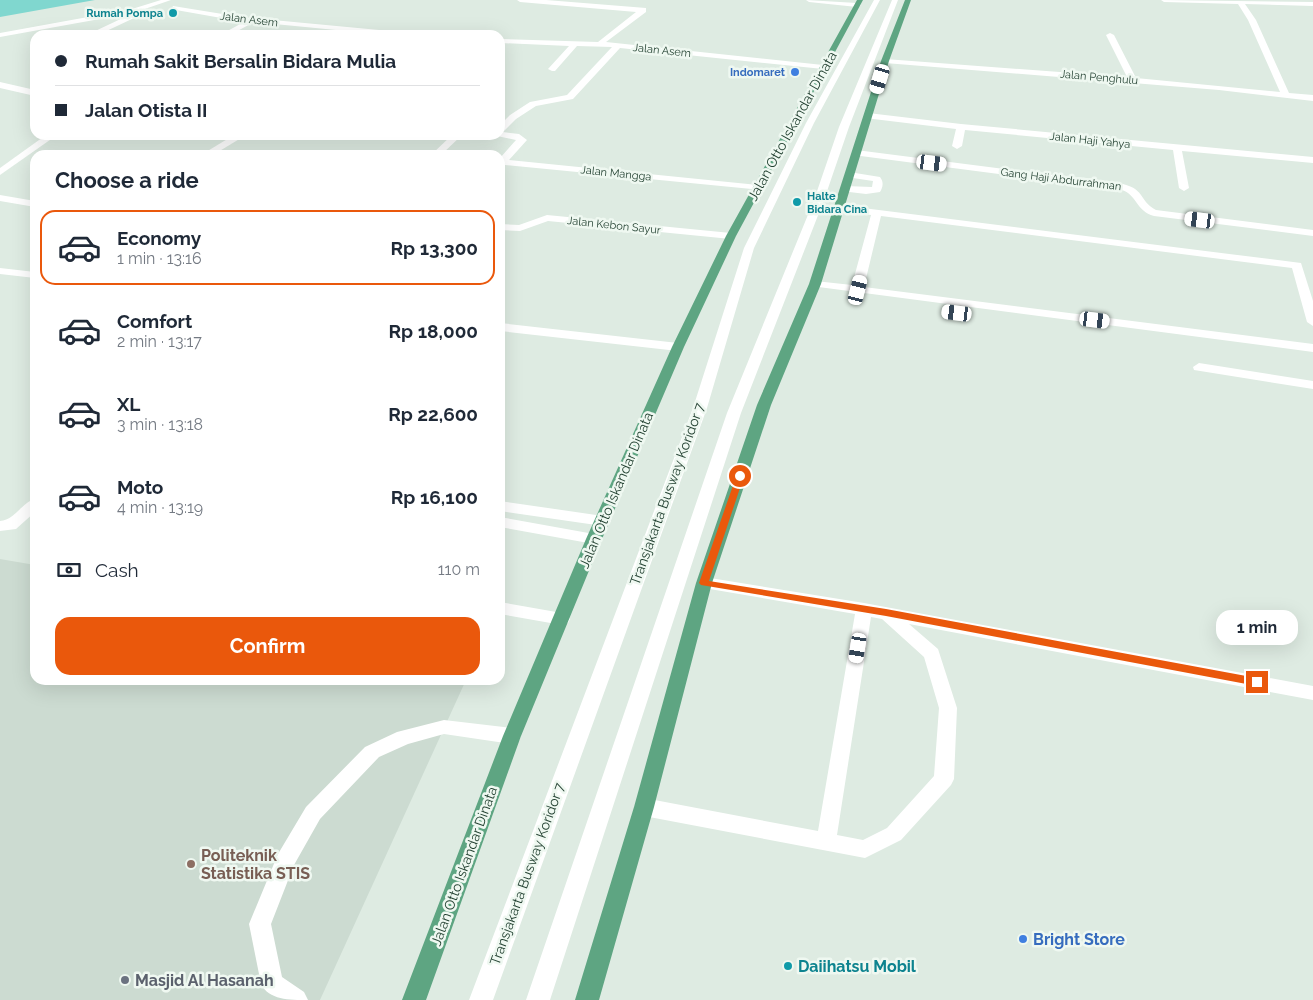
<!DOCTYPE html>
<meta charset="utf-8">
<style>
:root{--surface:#fff;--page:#f6f6f7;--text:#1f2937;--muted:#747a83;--line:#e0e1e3;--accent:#ea580c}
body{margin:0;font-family:Raleway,sans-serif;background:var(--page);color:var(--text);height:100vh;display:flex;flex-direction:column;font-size:19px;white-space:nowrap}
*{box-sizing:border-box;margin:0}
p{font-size:16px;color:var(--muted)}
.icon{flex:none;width:28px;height:28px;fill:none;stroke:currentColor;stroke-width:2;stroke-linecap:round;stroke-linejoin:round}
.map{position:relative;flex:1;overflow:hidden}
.drawer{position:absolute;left:30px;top:150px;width:475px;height:535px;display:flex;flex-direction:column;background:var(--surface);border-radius:15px;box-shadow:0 5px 20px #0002}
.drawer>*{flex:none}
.hud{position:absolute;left:30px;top:30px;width:475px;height:110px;border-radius:15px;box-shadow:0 5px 20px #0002;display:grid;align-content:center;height:110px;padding:0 25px;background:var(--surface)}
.end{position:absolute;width:22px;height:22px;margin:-11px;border:6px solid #ea580c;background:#fff;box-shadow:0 0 0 2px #fff}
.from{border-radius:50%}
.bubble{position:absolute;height:35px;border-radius:15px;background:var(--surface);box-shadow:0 5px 20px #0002;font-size:16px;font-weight:700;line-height:35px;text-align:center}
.car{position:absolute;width:15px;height:30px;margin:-15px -8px;border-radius:6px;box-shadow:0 0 4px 1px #0007;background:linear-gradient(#fff 24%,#345 0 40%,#fff 0 76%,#345 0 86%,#fff 0)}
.hud b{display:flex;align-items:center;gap:18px;height:48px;font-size:19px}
.hud b+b{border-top:1px solid var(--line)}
.hud i{width:12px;height:12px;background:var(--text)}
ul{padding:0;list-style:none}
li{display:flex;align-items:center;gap:15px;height:75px;margin:0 10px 8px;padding:0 15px;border:2px solid transparent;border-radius:15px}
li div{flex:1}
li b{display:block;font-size:19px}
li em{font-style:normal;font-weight:700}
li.current{border-color:var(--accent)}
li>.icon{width:45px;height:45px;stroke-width:1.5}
h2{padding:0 25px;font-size:22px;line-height:60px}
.pay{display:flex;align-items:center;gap:12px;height:55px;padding:0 25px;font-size:19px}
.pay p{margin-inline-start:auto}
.action{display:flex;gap:10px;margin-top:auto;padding:10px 25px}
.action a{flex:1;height:58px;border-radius:15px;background:var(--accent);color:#fff;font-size:20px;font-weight:700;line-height:58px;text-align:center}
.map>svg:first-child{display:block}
</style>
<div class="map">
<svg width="1313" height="1000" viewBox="0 0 1313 1000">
<rect width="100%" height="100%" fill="#deebe2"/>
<polygon fill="#ccdbd1" points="0,559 35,565 35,680 466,680 320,1000 0,1000"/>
<polygon fill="#80d7cf" points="0,0 95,0 0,17"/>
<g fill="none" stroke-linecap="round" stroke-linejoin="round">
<g fill="#fff" fill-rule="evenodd">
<polygon points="161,0 171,0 133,13 0,37 0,33 132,9"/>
<polygon points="517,0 546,0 646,8 646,12 606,42 823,65 827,67 823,69 620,48 573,99 536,106 516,119 503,132 519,134 527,140 509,160 758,185 762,186 762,190 505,165 500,162 500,158 516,140 497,136 500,135 500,125 510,115 530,102 567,95 612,47 577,46 555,71 552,71 548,69 569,46 500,43 500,39 598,42 636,12 520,2"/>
<polygon points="806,0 857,3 861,5 857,7 809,2"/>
<polygon points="874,0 880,0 814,123 754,248 707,408 493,1000 469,1000 693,408 744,248 806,123"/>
<polygon points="892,0 898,0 849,127 824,200 741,413 550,1000 526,1000 727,413 814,200 839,127"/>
<polygon points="1161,0 1313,2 1313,6 1245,4 1256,20 1289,93 1313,95 1313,101 1219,90 885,63 881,61 885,59 1127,77 1106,35 1110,33 1114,35 1136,78 1280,92 1248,20 1238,4 1164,2"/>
<polygon points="173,6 241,17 411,33 415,35 387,35 254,22 230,35 220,35 244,22 176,10 172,8"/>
<polygon points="127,16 134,18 98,35 91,33"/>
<polygon points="0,82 35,90 35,96 0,88"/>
<polygon points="868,113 961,124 1313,157 1313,163 1182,151 1189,188 1184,191 1179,188 1173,150 965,130 962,146 957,149 952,146 956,129 865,118 864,116"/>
<polygon points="46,135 57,135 0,175 0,168"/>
<polygon points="234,135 246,135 213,155 201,155"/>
<polygon points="452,135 462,135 441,155 431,155"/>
<path d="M856 150 1123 184C1146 190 1139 201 1156 210L1313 230V236L1154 216C1136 211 1137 195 1122 190L853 155V151Z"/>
<path d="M849 172 880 177C884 182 883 187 880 192L866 194 841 191 840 189 845 186 872 187 873 181 846 177V173Z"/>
<polygon points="0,195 35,201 35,207 0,201"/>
<polygon points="839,205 1301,263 1313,301 1313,326 1307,322 1292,268 881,216 864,287 1313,344 1313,352 811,286 809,284 815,281 852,285 871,215 835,210 834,208 835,206"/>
<polygon points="547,215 731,233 736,236 731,239 548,221 520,231 500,230 500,224 519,225"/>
<polygon points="0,268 35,272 35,278 0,274"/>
<polygon points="500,323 678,343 684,347 678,351 500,331"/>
<polygon points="1199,363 1313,381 1313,389 1194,370 1193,367"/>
<path d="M35 499V512L16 529 0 531V521C15 520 21 503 35 499Z"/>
<polygon points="500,501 603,516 608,517 611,521 608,525 603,526 500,511"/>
<polygon points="500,517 594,534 600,535 602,539 600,543 594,544 500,527"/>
<path d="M704 577 864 603 1313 686V700L909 624 938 649 957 708 954 779 951 785 901 840 865 858 644 816 637 813 634 807 637 801 644 798 818 831 855 614 698 587 696 583 698 579ZM871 617 882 619 924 657 939 708 934 776 887 828 863 840 837 835Z"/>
<polygon points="500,602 562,613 568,615 570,619 568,623 562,625 500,614"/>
<path d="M444 720 512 728 519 731 521 736 519 741 512 744 444 734 408 744 379 757 320 819 294 865 271 924 282 977 304 992 308 1000C289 1000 269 1000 261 984L249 924 278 854 306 807 365 747 397 732Z"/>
</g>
<g fill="#5ea582" fill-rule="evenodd">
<polygon points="857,0 863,0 736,236 684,347 602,539 521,736 426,1000 402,1000 503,736 586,539 672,347 726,236"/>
<polygon points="905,0 911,0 889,61 821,284 771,405 712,583 654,807 599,1000 575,1000 634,807 696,583 757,405 809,284 881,61"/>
</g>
</g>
<polygon fill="#ea580c" points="737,474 744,476 709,581 886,609 1257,678 1262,682 1257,686 886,616 701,585 699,583"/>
<g fill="#0f9aa8" stroke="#eff8f1" stroke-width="2">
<circle cx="173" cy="13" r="5"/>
<circle cx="797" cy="202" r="5"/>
<circle cx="788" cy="966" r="5"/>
</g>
<g fill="#3f7fe0" stroke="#eff8f1" stroke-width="2">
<circle cx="795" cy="72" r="5"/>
<circle cx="1023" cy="939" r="5"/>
</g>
<circle fill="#8d6e63" stroke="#eff8f1" stroke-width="2" cx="191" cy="864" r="5"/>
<circle fill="#6b7280" stroke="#eff8f1" stroke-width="2" cx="125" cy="980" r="5"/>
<g text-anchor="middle" stroke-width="5" stroke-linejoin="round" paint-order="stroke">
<g font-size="11" font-weight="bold" fill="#0d838f" stroke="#eff8f1" text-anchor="end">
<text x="163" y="17">Rumah Pompa</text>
<text x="807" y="200" text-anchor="start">Halte<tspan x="807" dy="13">Bidara Cina</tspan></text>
</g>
<g font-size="11" fill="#1e3d2d" stroke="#eff8f1">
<text transform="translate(249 19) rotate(7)" y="4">Jalan Asem</text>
<text transform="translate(662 50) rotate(6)" y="4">Jalan Asem</text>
<text transform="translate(1099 77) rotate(5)" y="4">Jalan Penghulu</text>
<text transform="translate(1090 140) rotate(6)" y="4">Jalan Haji Yahya</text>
<text transform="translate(616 173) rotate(6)" y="4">Jalan Mangga</text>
<text transform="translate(1061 179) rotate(7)" y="4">Gang Haji Abdurrahman</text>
<text transform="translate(614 225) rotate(6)" y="4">Jalan Kebon Sayur</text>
</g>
<g font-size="11" font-weight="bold" fill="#366cbe" stroke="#eff8f1" text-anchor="end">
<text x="785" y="76">Indomaret</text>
</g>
<g font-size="14" fill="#1e3d2d" stroke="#eff8f1">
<text transform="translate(792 126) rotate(-61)" y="5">Jalan Otto Iskandar Dinata</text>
<text transform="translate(616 490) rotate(-67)" y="5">Jalan Otto Iskandar Dinata</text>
<text transform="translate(667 494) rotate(-70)" y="5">Transjakarta Busway Koridor 7</text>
<text transform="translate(464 866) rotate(-70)" y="5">Jalan Otto Iskandar Dinata</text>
<text transform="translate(527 874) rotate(-70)" y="5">Transjakarta Busway Koridor 7</text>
</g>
<g font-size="16" font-weight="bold" fill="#785e54" stroke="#eff8f1" text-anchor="start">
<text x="201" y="861">Politeknik<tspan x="201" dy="18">Statistika STIS</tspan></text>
</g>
<g font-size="16" font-weight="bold" fill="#366cbe" stroke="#eff8f1" text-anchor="start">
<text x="1033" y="945">Bright Store</text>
</g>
<g font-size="16" font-weight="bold" fill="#0d838f" stroke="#eff8f1" text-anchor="start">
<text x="798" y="972">Daiihatsu Mobil</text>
</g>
<g font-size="16" font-weight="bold" fill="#5b616d" stroke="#eff8f1" text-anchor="start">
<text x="135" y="986">Masjid Al Hasanah</text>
</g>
</g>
</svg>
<i class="end from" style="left:740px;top:476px"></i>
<i class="end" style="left:1257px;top:682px"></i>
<div class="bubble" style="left:1216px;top:610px;width:82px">1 min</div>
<i class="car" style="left:880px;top:79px;rotate:197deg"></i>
<i class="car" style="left:932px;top:163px;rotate:97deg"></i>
<i class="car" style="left:1200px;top:220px;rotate:277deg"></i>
<i class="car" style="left:858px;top:290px;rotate:14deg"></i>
<i class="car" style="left:957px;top:313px;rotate:277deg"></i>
<i class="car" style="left:1095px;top:320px;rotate:97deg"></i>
<i class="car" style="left:858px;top:648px;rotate:189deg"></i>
<div class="hud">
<b><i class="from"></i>Rumah Sakit Bersalin Bidara Mulia</b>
<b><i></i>Jalan Otista II</b>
</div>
<section class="drawer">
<h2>Choose a ride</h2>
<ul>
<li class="current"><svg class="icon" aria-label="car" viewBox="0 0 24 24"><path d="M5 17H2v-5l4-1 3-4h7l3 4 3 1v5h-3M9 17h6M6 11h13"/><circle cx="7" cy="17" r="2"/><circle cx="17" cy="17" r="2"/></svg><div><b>Economy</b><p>1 min · 13:16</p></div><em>Rp 13,300</em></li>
<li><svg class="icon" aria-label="car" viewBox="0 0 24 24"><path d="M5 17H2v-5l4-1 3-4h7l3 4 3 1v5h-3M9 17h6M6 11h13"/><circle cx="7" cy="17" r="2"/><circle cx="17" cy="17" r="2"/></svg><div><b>Comfort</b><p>2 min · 13:17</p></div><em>Rp 18,000</em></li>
<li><svg class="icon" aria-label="car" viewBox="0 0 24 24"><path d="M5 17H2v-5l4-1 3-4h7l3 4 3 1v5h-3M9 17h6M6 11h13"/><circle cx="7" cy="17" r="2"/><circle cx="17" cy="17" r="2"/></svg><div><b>XL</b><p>3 min · 13:18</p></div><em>Rp 22,600</em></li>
<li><svg class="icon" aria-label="car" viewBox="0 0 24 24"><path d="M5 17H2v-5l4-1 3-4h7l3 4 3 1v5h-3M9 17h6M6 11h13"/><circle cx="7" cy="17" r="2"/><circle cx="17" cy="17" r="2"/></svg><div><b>Moto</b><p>4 min · 13:19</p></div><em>Rp 16,100</em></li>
</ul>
<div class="pay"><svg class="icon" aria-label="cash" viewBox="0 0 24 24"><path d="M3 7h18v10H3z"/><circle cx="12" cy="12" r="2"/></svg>Cash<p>110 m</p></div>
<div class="action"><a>Confirm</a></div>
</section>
</div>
